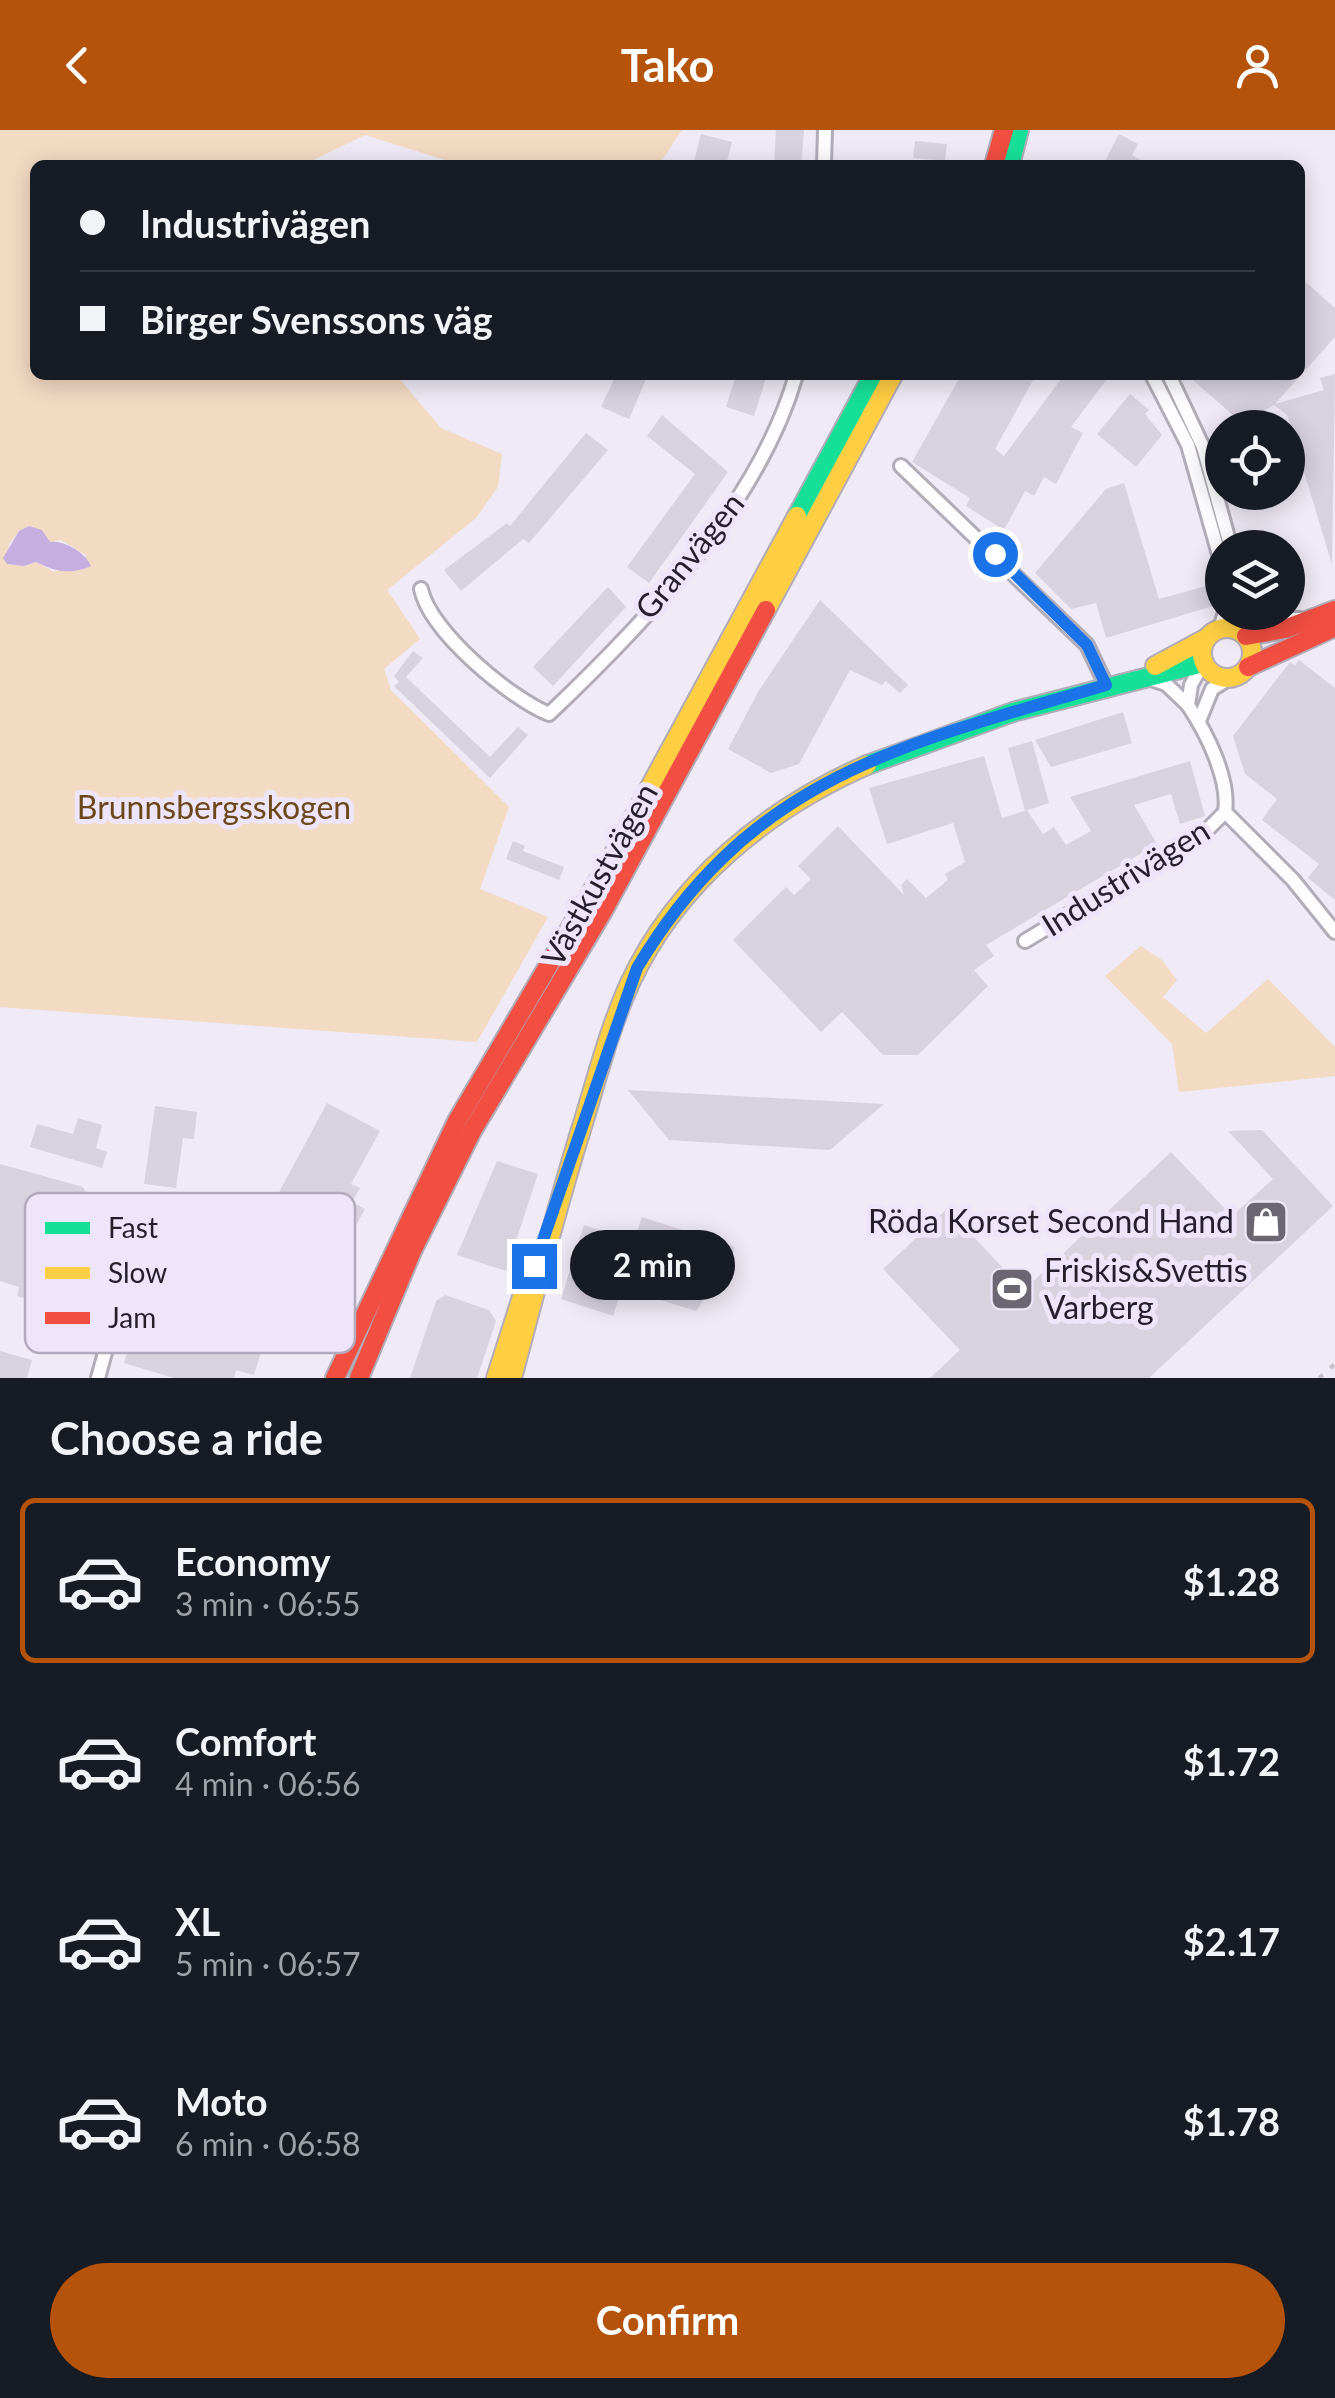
<!DOCTYPE html>
<meta charset="utf-8">
<style>
:root{--surface:#171b24;--page:#20242c;--text:#f1f3f6;--muted:#9ea1a6;--line:#363941;--accent:#b45309}
body{margin:0;font-family:Lato,sans-serif;background:var(--page);color:var(--text);height:100vh;display:flex;flex-direction:column;font-size:38px;white-space:nowrap}
*{box-sizing:border-box;margin:0}
p{font-size:32px;color:var(--muted)}
.icon{flex:none;width:55px;height:55px;fill:none;stroke:currentColor;stroke-width:2;stroke-linecap:round;stroke-linejoin:round}
.map{position:relative;height:1248px;overflow:hidden}
.drawer{display:flex;flex-direction:column;background:var(--surface);flex:1}
.drawer>*{flex:none}
.top-card{position:absolute;left:30px;top:30px;width:1275px;height:220px;border-radius:15px;box-shadow:0 5px 25px #0003;display:grid;align-content:center;height:220px;padding:0 50px;background:var(--surface)}
.fabs{position:absolute;left:1205px;top:280px;display:grid;gap:20px}
.fabs a{display:grid;place-items:center;width:100px;height:100px;border-radius:50%;background:var(--surface);box-shadow:0 5px 25px #0003;font-size:50px}
.end{position:absolute;width:45px;height:45px;margin:-22px;border:12px solid #1a73e8;background:#fff;box-shadow:0 0 0 5px #fff}
.from{border-radius:50%}
.bubble{position:absolute;height:70px;border-radius:35px;background:var(--surface);box-shadow:0 5px 25px #0003;font-size:32px;font-weight:700;line-height:70px;text-align:center}
.top-card b{display:flex;align-items:center;gap:35px;height:95px;font-size:38px}
.top-card b+b{border-top:2px solid var(--line)}
.top-card i{width:25px;height:25px;background:var(--text)}
ul{padding:0;list-style:none}
li{display:flex;align-items:center;gap:30px;height:165px;margin:0 20px 15px;padding:0 30px;border:5px solid transparent;border-radius:15px}
li div{flex:1}
li b{display:block;font-size:38px}
li em{font-style:normal;font-weight:700}
li.current{border-color:var(--accent)}
li>.icon{width:90px;height:90px;stroke-width:1.5}
h2{padding:0 50px;font-size:45px;line-height:120px}
.primary-button{display:flex;gap:20px;margin-top:auto;padding:20px 50px}
.primary-button a{flex:1;height:115px;border-radius:60px;background:var(--accent);color:#fff;font-size:40px;font-weight:700;line-height:115px;text-align:center}
header{display:flex;justify-content:space-between;align-items:center;height:130px;padding:0 50px;background:var(--accent);color:#fff;font-size:45px;font-weight:700}
.map>svg:first-child{display:block}
</style>
<header><svg class="icon" aria-label="back" viewBox="0 0 24 24"><path d="M15 5l-7 7 7 7"/></svg>Tako<svg class="icon" aria-label="person" viewBox="0 0 24 24"><circle cx="12" cy="8" r="4"/><path d="M4 21q1-7 8-7t8 7"/></svg></header>
<div class="map">
<svg width="1335" height="1248" viewBox="0 0 1335 1248">
<rect width="100%" height="100%" fill="#efeaf5"/>
<g fill="#f3dac3" fill-rule="evenodd">
<path d="M0 0H682L659 35H461L365 5 303 35H35V245H396L441 298 502 324 498 357 476 388 387 460 420 509 384 539 391 560 509 677 480 759 548 787 477 912 0 877ZM19 401 51 412 61 410 87 426 54 442 36 432 24 436 7 434 9 414Z"/>
<polygon points="1141,816 1162,830 1177,850 1163,867 1206,903 1268,849 1335,917 1335,946 1179,962 1172,914 1105,846"/>
</g>
<path fill="#c6aee1" d="M29 396 42 400 50 412C64 410 86 423 91 436 71 445 56 442 36 432L24 436 7 434 3 428 19 401Z"/>
<g fill="#d7d2de">
<polygon points="776,0 804,0 801,35 774,35"/>
<polygon points="701,4 732,12 726,35 693,35"/>
<polygon points="1119,4 1138,14 1132,25 1150,35 1118,35 1106,29"/>
<polygon points="915,11 947,14 945,31 913,28"/>
<polygon points="1300,147 1335,178 1335,207 1275,274 1324,260 1320,248 1335,244 1332,435 1287,285 1274,275 1242,293 1187,245 1300,245"/>
<polygon points="616,245 648,245 629,289 601,277"/>
<polygon points="736,245 767,245 754,286 726,277"/>
<polygon points="961,245 1036,245 995,319 1004,326 1064,245 1110,245 1071,297 1083,303 1056,354 1044,347 1034,366 1025,361 1004,400 966,376 970,368 912,332"/>
<polygon points="1130,264 1149,280 1145,284 1162,305 1136,337 1097,304"/>
<polygon points="662,285 728,342 649,453 627,437 695,344 647,306"/>
<polygon points="586,303 608,320 529,413 523,409 461,461 444,440 507,393 510,396"/>
<polygon points="1124,353 1159,469 1206,456 1213,476 1106,508 1096,473 1071,479 1035,443 1106,359"/>
<polygon points="608,457 626,477 553,556 533,537"/>
<polygon points="820,470 908,555 900,563 886,551 882,555 850,540 799,634 771,643 728,619 758,562"/>
<polygon points="413,521 423,528 406,547 490,627 518,597 528,605 490,648 394,556 399,552 394,546"/>
<polygon points="1299,530 1335,558 1335,770 1308,748 1319,734 1262,690 1277,669 1245,644 1233,606 1290,532 1295,535"/>
<polygon points="1123,582 1132,613 1051,637 1035,610"/>
<polygon points="1032,611 1049,673 1025,681 1008,618"/>
<polygon points="984,626 1002,688 1027,680 1043,704 1054,697 1066,715 1091,701 1070,667 1190,631 1205,686 1180,694 1171,664 1134,675 1157,714 986,815 994,826 974,840 988,856 918,925 883,925 842,882 821,902 733,810 786,757 794,765 811,749 798,736 838,696 904,765 901,755 907,749 926,768 948,750 945,744 965,732 953,693 887,714 869,658"/>
<polygon points="513,711 525,716 523,721 564,737 559,750 506,729"/>
<polygon points="628,960 884,974 830,1020 669,1010"/>
<polygon points="327,973 380,1001 351,1054 360,1058 352,1072 365,1079 329,1144 309,1155 295,1148 293,1125 256,1105"/>
<polygon points="155,976 197,982 194,1009 183,1008 176,1058 144,1054"/>
<polygon points="78,988 102,995 96,1018 107,1022 102,1038 30,1017 37,994 73,1004"/>
<polygon points="1262,1000 1333,1076 1149,1248 930,1248 960,1220 883,1139 947,1079 1024,1160 1171,1022 1232,1086 1273,1049 1228,1001"/>
<polygon points="497,1031 538,1044 506,1141 457,1125"/>
<polygon points="0,1034 83,1057 94,1077 92,1085 115,1091 105,1127 88,1122 77,1159 41,1148 34,1171 17,1166 19,1157 0,1151"/>
<polygon points="642,1087 735,1117 729,1133 696,1181 622,1158 613,1186 561,1169 584,1095 634,1111"/>
<polygon points="445,1165 489,1180 496,1191 477,1248 410,1248 436,1171"/>
<polygon points="196,1171 270,1193 254,1245 236,1240 234,1248 174,1248 124,1233 138,1186 187,1200"/>
<polygon points="0,1221 32,1230 27,1248 0,1248"/>
</g>
<g fill="none" stroke-linecap="round" stroke-linejoin="round">
<defs>
<g id="street">
<polyline points="824,35 825,0"/>
<polyline points="1152,245 1188,315 1222,435"/>
<polyline points="1169,245 1203,317 1231,418"/>
<polyline points="901,336 1087,515 1106,555"/>
<path d="M421 459C430 502 510 568 549 584 645 493 759 374 796 245"/>
<polyline points="1240,482 1243,503"/>
<polyline points="1262,482 1275,489 1300,489"/>
<polyline points="1220,499 1225,482"/>
<path d="M1203 533 1191 555 1188 575C1206 602 1230 649 1225 682L1293 750 1335 802"/>
<polyline points="1145,547 1166,554 1188,575"/>
<polyline points="1199,591 1212,559 1228,549"/>
<polyline points="1025,811 1205,702 1225,682"/>
<polyline points="98,1248 127,1143"/>
</g>
<g id="fast">
<polyline points="1010,35 1019,0"/>
<polyline points="797,386 873,245"/>
<polyline points="867,635 1013,582 1203,533"/>
</g>
<g id="slow">
<polyline points="766,480 893,245"/>
<circle cx="1227" cy="523" r="25"/>
<polyline points="1155,536 1205,509"/>
<polyline points="611,729 797,386"/>
<polyline points="496,1248 522,1167"/>
<path d="M512 1248C535 1162 557 1075 584 990 598 944 610 897 630 853 677 752 767 679 867 635"/>
</g>
<g id="jam">
<polyline points="994,35 1004,0"/>
<polyline points="1246,506 1285,499 1335,480"/>
<polyline points="1248,537 1335,497"/>
<polyline points="335,1248 457,991 611,729"/>
<polyline points="359,1248 412,1121 472,1001 603,781 766,480"/>
</g>
</defs>
<use href="#street" stroke="#b1acb7" stroke-width="18"/>
<use href="#fast" stroke="#b1acb7" stroke-width="22"/>
<use href="#slow" stroke="#b1acb7" stroke-width="22"/>
<use href="#jam" stroke="#b1acb7" stroke-width="22"/>
<use href="#street" stroke="#fdfcfe" stroke-width="12"/>
<use href="#fast" stroke="#16e098" stroke-width="18"/>
<use href="#slow" stroke="#ffcf43" stroke-width="18"/>
<use href="#jam" stroke="#f24e42" stroke-width="18"/>
<polyline stroke="#c2c0c4" stroke-width="4" stroke-dasharray="5 10" stroke-linecap="butt" points="1319,1248 1335,1234"/>
</g>
<g fill="none" stroke-linecap="round" stroke-linejoin="round">
<path stroke="#1a73e8" stroke-width="12" d="M534 1136 637 838C752 645 905 614 1106 555L1087 515 995 424"/>
</g>
<defs>
<symbol id="shop-square" viewBox="-11 -11 22 22"><rect x="-9" y="-9" width="18" height="18" rx="4" fill="#6c6672" stroke="#eee5fa"/><path d="M-5-2.5h2.3a2.7 3.5 0 0 1 5.4 0H5L5.5 6h-11ZM-1.5-2.5h3a1.5 2.3 0 0 0-3 0Z" fill="#fff"/></symbol>
<symbol id="stadium-square" viewBox="-11 -11 22 22"><rect x="-9" y="-9" width="18" height="18" rx="4" fill="#6c6672" stroke="#eee5fa"/><path d="M0-5a6.5 5 0 1 0 0 10a6.5 5 0 1 0 0-10ZM-3.5-1.8h7v3.6h-7Z" fill="#fff"/></symbol>
</defs>
<g fill-rule="evenodd">
<use href="#shop-square" x="1241" y="1067" width="50" height="50"/>
<use href="#stadium-square" x="987" y="1134" width="50" height="50"/>
</g>
<g text-anchor="middle" stroke-width="10" stroke-linejoin="round" paint-order="stroke">
<g font-size="32" fill="#251f2c" stroke="#eee5fa">
<text transform="translate(690 426) rotate(-51)" y="11">Granvägen</text>
<text transform="translate(600 745) rotate(-61)" y="11">Västkustvägen</text>
<text transform="translate(1126 748) rotate(-32)" y="11">Industrivägen</text>
</g>
<g font-size="32" fill="#6c4819" stroke="#eee5fa">
<text x="214" y="689">Brunnsbergsskogen</text>
</g>
<g font-size="32" fill="#251f2c" stroke="#eee5fa" text-anchor="end">
<text x="1234" y="1103">Röda Korset Second Hand</text>
<text x="1044" y="1152" text-anchor="start">Friskis&amp;Svettis<tspan x="1044" dy="37">Varberg</tspan></text>
</g>
</g>
<rect x="25" y="1063" width="330" height="160" rx="15" fill="#eee5fa" stroke="#b2aabc" stroke-width="2.5"/>
<rect x="45" y="1092" width="45" height="12" fill="#16e098"/>
<rect x="45" y="1137" width="45" height="12" fill="#ffcf43"/>
<rect x="45" y="1182" width="45" height="12" fill="#f24e42"/>
<g font-size="28" fill="#251f2c">
<text x="108" y="1108">Fast</text>
<text x="108" y="1153">Slow</text>
<text x="108" y="1198">Jam</text>
</g>
</svg>
<div class="fabs">
<a><svg class="icon" aria-label="locate" viewBox="0 0 24 24"><circle cx="12" cy="12" r="6"/><path d="M12 2v4M12 18v4M2 12h4M18 12h4"/></svg></a>
<a><svg class="icon" aria-label="layers" viewBox="0 0 24 24"><path d="M12 4l9 5-9 5-9-5zM3 14l9 5 9-5"/></svg></a>
</div>
<i class="end from" style="left:995px;top:424px"></i>
<i class="end" style="left:534px;top:1136px"></i>
<div class="bubble" style="left:570px;top:1100px;width:165px">2 min</div>
<div class="top-card">
<b><i class="from"></i>Industrivägen</b>
<b><i></i>Birger Svenssons väg</b>
</div>
</div>
<section class="drawer">
<h2>Choose a ride</h2>
<ul>
<li class="current"><svg class="icon" aria-label="car" viewBox="0 0 24 24"><path d="M5 17H2v-5l4-1 3-4h7l3 4 3 1v5h-3M9 17h6M6 11h13"/><circle cx="7" cy="17" r="2"/><circle cx="17" cy="17" r="2"/></svg><div><b>Economy</b><p>3 min · 06:55</p></div><em>$1.28</em></li>
<li><svg class="icon" aria-label="car" viewBox="0 0 24 24"><path d="M5 17H2v-5l4-1 3-4h7l3 4 3 1v5h-3M9 17h6M6 11h13"/><circle cx="7" cy="17" r="2"/><circle cx="17" cy="17" r="2"/></svg><div><b>Comfort</b><p>4 min · 06:56</p></div><em>$1.72</em></li>
<li><svg class="icon" aria-label="car" viewBox="0 0 24 24"><path d="M5 17H2v-5l4-1 3-4h7l3 4 3 1v5h-3M9 17h6M6 11h13"/><circle cx="7" cy="17" r="2"/><circle cx="17" cy="17" r="2"/></svg><div><b>XL</b><p>5 min · 06:57</p></div><em>$2.17</em></li>
<li><svg class="icon" aria-label="car" viewBox="0 0 24 24"><path d="M5 17H2v-5l4-1 3-4h7l3 4 3 1v5h-3M9 17h6M6 11h13"/><circle cx="7" cy="17" r="2"/><circle cx="17" cy="17" r="2"/></svg><div><b>Moto</b><p>6 min · 06:58</p></div><em>$1.78</em></li>
</ul>
<div class="primary-button"><a>Confirm</a></div>
</section>
